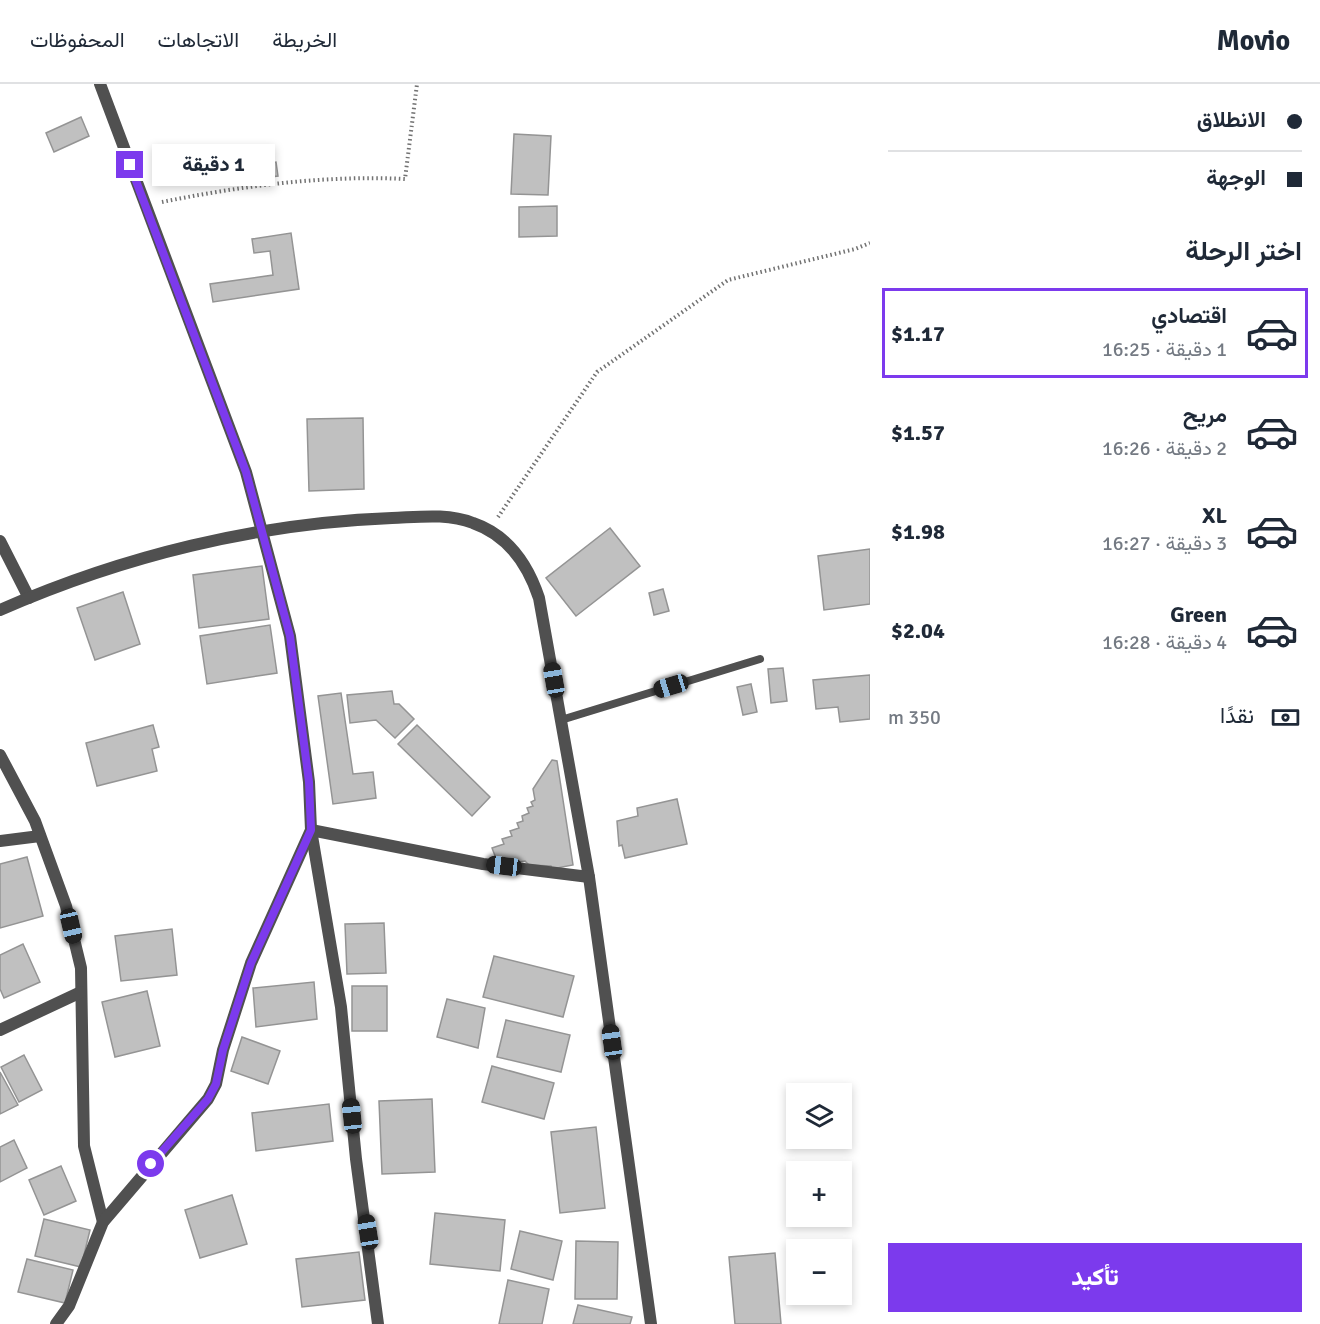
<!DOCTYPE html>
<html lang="ar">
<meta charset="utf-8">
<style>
:root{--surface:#fff;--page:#f2f2f3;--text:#1f2937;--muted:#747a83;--line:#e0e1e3;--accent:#7c3aed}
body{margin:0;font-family:Signika,Vazirmatn,sans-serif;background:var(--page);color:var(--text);direction:rtl;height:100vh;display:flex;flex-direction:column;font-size:22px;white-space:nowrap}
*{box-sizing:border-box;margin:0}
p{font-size:20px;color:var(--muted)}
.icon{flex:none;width:33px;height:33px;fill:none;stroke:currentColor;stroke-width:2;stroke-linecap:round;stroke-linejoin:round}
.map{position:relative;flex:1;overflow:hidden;direction:ltr}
.drawer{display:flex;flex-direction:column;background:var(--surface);width:450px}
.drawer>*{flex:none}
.banner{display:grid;align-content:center;height:132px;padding:0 18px;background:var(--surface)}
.fabs{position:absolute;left:786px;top:999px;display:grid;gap:12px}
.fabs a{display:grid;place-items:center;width:66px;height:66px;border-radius:0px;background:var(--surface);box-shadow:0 3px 9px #0003;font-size:30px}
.end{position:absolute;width:27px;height:27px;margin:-14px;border:8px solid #7c3aed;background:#fff;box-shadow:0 0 0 3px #fff}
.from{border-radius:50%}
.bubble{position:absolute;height:42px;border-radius:0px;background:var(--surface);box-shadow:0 3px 9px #0003;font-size:20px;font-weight:800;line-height:42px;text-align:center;direction:rtl}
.car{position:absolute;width:18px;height:36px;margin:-18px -9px;border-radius:8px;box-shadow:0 0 4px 2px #0007;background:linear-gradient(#222 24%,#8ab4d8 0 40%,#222 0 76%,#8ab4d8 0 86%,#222 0)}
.banner b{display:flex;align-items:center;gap:21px;height:57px;font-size:22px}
.banner b+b{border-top:2px solid var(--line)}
.banner i{width:15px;height:15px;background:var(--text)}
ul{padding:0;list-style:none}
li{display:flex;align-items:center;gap:18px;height:90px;margin:0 12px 9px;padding:0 6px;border:3px solid transparent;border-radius:0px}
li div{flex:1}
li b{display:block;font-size:22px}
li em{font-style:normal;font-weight:800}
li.selected{border-color:var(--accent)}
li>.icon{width:54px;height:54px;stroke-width:1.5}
h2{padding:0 18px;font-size:27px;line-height:72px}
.pay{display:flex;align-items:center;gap:15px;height:66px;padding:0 18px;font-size:22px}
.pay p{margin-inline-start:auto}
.button{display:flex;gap:12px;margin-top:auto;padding:12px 18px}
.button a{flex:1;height:69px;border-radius:0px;background:var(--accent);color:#fff;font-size:24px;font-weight:800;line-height:69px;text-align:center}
header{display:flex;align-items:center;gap:36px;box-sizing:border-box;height:84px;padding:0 30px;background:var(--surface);border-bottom:2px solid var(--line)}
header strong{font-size:28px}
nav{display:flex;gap:33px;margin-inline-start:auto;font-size:21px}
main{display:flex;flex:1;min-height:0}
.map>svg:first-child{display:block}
</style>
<header>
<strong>Movio</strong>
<nav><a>الخريطة</a><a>الاتجاهات</a><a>المحفوظات</a></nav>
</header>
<main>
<section class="drawer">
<div class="banner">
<b><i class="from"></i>الانطلاق</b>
<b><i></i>الوجهة</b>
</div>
<h2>اختر الرحلة</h2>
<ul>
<li class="selected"><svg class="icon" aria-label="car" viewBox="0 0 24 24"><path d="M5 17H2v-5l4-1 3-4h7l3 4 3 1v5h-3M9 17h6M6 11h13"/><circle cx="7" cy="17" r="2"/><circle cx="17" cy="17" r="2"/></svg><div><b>اقتصادي</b><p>1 دقيقة · 16:25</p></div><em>$1.17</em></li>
<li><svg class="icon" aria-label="car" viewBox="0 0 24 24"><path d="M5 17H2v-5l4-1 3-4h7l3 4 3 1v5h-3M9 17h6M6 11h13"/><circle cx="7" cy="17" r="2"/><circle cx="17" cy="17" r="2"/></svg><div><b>مريح</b><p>2 دقيقة · 16:26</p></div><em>$1.57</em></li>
<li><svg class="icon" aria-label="car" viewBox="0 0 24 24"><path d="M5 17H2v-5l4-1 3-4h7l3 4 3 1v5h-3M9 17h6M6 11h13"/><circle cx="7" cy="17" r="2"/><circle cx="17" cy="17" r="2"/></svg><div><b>XL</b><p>3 دقيقة · 16:27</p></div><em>$1.98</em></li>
<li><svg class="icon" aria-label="car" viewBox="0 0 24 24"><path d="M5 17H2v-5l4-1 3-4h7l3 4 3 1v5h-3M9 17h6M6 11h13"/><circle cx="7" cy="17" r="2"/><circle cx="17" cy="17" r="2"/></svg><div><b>Green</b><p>4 دقيقة · 16:28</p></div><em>$2.04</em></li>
</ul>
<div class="pay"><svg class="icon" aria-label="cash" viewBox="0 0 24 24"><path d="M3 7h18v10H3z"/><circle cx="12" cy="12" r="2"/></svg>نقدًا<p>350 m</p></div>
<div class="button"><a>تأكيد</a></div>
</section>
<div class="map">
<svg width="870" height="1240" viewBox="0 0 870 1240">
<rect width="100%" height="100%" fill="#fff"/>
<g fill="#c0c0c0" stroke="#949494" stroke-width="1.5">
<polygon points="81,33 89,52 54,68 46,49"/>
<polygon points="514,50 551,52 548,111 511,110"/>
<polygon points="276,78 278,92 253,95 251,82"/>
<polygon points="557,122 557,152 519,153 519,123"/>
<polygon points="291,149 299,205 213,218 210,200 273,191 270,167 254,169 252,155"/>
<polygon points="363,334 364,405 309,407 307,335"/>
<polygon points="610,444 640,482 576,532 546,494"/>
<polygon points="870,465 870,520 824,526 818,472"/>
<polygon points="262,482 269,535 199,544 193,491"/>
<polygon points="663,505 669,527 654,531 649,509"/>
<polygon points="123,508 140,560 95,576 77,524"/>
<polygon points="270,541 277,589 207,600 200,552"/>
<polygon points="783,584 787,617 771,619 768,585"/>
<polygon points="870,591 870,635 840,638 838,623 816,625 813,596"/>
<polygon points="751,600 757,628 743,631 737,603"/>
<polygon points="392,607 394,620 399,620 414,635 395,654 376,636 350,639 347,611"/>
<polygon points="341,609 353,690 373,688 376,714 333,720 318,612"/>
<polygon points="153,641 159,663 152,665 157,687 97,702 86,659"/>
<polygon points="417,641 490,713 472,732 398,660"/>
<polygon points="552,676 557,677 573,781 552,785 551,782 529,781 525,777 513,779 512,775 497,777 492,764 504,760 502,755 512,752 510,747 519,744 517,739 523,737 522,732 529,729 527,724 533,722 531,718 535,716 533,705"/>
<polygon points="677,715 687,760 625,774 622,761 619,762 617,737 638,732 637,724"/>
<polygon points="27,773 43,832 0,844 0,780"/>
<polygon points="384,839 386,889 347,890 345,840"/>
<polygon points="172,845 177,891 121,897 115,852"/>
<polygon points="23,860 40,898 4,914 0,905 0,871"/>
<polygon points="494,872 574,892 563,933 483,913"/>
<polygon points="314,898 317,935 256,943 253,904"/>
<rect x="352" y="902" width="35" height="45"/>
<polygon points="147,907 160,962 115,973 102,918"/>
<polygon points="447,915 485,924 478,964 437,953"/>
<polygon points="506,936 570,951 561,988 497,973"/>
<polygon points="242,953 280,967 268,1000 231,987"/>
<polygon points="24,971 42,1006 19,1018 1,983"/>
<polygon points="492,982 554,999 544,1035 482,1018"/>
<polygon points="0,988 18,1021 0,1030"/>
<polygon points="432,1015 435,1088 382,1090 379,1017"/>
<polygon points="329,1020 333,1057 256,1067 252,1029"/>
<polygon points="596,1043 605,1124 560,1129 551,1048"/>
<polygon points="14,1056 27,1084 0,1098 0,1063"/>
<polygon points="61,1082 76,1117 44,1131 29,1096"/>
<polygon points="232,1111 247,1160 200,1174 185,1126"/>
<polygon points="435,1129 505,1136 500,1187 430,1180"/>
<polygon points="44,1135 90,1146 81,1183 35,1172"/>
<polygon points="520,1147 562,1157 553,1196 511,1185"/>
<polygon points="576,1157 618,1158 617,1215 575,1215"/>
<polygon points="359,1168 365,1216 302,1223 296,1175"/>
<polygon points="775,1169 781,1240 735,1240 729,1173"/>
<polygon points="27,1175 73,1186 65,1219 18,1208"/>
<polygon points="508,1196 549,1205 542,1240 499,1240"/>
<polygon points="578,1221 632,1233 630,1240 573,1240"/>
</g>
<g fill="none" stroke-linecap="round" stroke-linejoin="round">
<g stroke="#727272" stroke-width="4" stroke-dasharray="1.5 3" stroke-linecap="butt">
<path d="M162 118C241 102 324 91 405 95L417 0"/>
<polyline points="498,433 597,288 728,196 855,165 870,159"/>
</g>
<polyline stroke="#505050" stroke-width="8" points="561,636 760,575"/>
<g stroke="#505050" stroke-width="12">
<polyline points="0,457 29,514"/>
<path d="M0 526C123 472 257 439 392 434 419 433 447 429 473 439 508 451 528 481 539 514L589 793 651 1240"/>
<polyline points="0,671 35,737 66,822 81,884 84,1062 103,1138"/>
<polyline points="0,757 40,752"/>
<polyline points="0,946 81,908"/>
<polyline points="56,1240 69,1222 103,1138 208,1015 216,1000 223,966 251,879 311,746 309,698 290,552 246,388 100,0"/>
<polyline points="378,1240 356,1075 341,923 311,746 483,780 589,793"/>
</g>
</g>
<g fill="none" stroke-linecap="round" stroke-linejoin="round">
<polyline stroke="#7c3aed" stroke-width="8" points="130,81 246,388 290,552 309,698 311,746 251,879 223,966 216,1000 208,1015 151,1080"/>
</g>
</svg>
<div class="fabs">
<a><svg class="icon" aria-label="layers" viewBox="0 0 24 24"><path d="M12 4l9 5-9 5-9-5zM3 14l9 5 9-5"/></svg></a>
<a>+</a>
<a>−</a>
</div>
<i class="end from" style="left:151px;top:1080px"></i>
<i class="end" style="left:130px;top:81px"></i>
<div class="bubble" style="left:152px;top:60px;width:123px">1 دقيقة</div>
<i class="car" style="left:554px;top:596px;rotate:350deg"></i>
<i class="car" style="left:671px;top:602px;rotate:253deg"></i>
<i class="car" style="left:504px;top:782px;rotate:277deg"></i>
<i class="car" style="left:71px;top:842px;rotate:167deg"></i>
<i class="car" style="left:612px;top:958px;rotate:352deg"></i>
<i class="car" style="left:352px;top:1032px;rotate:354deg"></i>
<i class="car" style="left:368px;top:1148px;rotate:351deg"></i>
</div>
</main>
